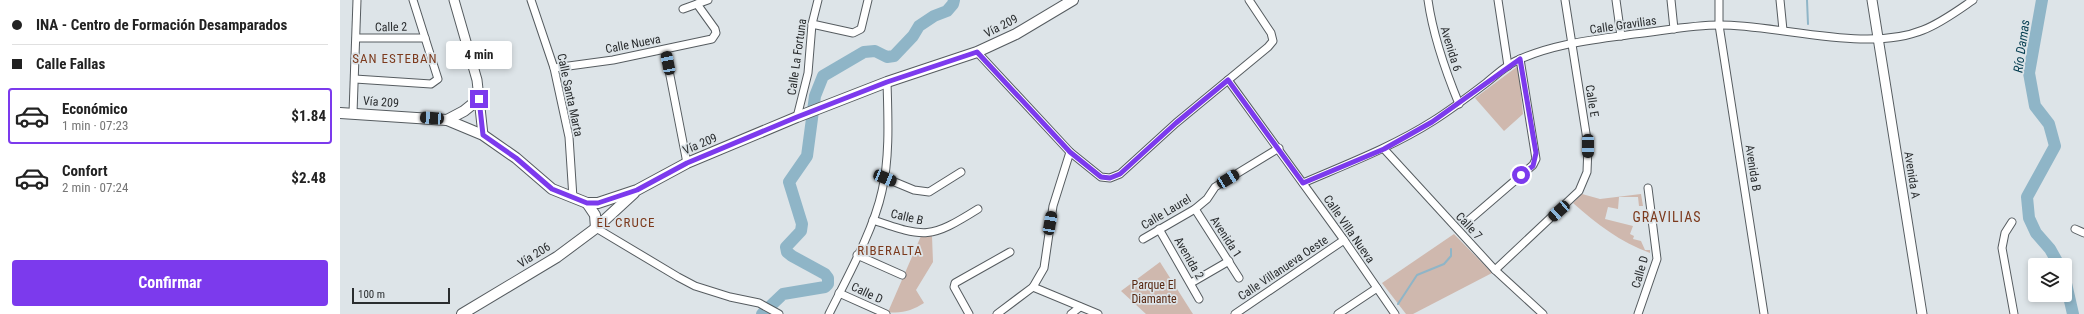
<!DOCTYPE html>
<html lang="es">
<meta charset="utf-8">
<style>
:root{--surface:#fff;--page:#f2f2f2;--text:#222;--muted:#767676;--line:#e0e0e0;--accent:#7c3aed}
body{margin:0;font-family:"Roboto Condensed",sans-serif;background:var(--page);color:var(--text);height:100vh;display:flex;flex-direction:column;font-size:15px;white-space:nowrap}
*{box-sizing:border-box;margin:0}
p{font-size:13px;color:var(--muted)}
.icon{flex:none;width:22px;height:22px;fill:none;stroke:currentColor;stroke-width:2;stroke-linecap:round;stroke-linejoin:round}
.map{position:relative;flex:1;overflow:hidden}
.side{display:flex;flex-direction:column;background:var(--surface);width:340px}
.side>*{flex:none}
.guide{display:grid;align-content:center;height:88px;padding:0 12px;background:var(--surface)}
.buttons{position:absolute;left:1688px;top:258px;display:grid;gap:8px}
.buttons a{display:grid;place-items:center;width:44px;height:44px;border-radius:4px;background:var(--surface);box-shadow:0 2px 6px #0003;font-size:20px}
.scale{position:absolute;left:12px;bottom:10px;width:98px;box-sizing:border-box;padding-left:4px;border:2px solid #2a2d2f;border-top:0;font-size:11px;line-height:14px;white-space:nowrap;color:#2a2d2f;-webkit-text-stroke:3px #dde4e8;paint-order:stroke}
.end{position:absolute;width:18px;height:18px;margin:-9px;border:5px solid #7c3aed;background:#fff;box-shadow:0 0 0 2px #fff}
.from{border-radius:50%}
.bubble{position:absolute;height:28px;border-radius:4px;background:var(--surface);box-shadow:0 2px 6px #0003;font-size:13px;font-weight:700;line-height:28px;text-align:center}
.car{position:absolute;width:12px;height:24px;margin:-12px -6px;border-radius:5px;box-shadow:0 0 3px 1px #0007;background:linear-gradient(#222 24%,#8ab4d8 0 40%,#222 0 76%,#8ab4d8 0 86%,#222 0)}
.guide b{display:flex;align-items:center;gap:14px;height:38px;font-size:15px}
.guide b+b{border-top:1px solid var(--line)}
.guide i{width:10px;height:10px;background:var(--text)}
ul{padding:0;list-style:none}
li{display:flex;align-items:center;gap:12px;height:56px;margin:0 8px 6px;padding:0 4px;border:2px solid transparent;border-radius:4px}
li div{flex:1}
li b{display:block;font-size:15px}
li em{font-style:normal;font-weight:700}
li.on{border-color:var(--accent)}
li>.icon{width:36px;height:36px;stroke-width:1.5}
.action{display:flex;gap:8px;margin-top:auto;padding:8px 12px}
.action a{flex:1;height:46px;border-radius:4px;background:var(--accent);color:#fff;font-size:16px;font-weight:700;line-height:46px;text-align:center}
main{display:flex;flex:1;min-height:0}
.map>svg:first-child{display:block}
</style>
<main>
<section class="side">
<div class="guide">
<b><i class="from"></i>INA - Centro de Formación Desamparados</b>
<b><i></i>Calle Fallas</b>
</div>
<ul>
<li class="on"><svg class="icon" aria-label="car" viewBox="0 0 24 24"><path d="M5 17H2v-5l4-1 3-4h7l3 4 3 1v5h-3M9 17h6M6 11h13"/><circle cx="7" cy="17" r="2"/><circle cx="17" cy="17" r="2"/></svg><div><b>Económico</b><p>1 min · 07:23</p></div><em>$1.84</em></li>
<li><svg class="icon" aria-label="car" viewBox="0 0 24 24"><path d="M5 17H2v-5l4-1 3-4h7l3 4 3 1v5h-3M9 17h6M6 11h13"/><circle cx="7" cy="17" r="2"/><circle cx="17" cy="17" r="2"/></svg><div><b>Confort</b><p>2 min · 07:24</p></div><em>$2.48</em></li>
</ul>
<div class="action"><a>Confirmar</a></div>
</section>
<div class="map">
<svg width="1744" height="314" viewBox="0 0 1744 314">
<rect width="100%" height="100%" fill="#dde4e8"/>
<g fill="#cfb8ae">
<polygon points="1178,66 1183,114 1164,131 1135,98"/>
<path d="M1242 194 1260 199 1301 194 1303 206H1299L1298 197H1279L1278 209 1268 207 1265 219 1293 226 1290 234 1294 236 1293 239 1301 241 1305 250H1310V253C1280 242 1257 224 1233 203Z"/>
<polygon points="1114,234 1152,273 1073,314 1066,314 1042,283"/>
<path d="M581 236H592L593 262 576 290 584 303C573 310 562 314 548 312Z"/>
<polygon points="820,262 851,311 853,314 806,314 781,291"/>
</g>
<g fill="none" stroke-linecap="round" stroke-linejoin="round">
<g stroke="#8fb5c7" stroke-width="2">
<polyline points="1467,0 1468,24"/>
<polyline points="1058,304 1077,275 1104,264 1111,256 1111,249"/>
</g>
<g stroke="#8fb5c7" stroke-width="12">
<polyline points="1702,0 1689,73 1695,106 1709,124 1715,146 1687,197 1689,218 1696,233 1710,249 1719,265"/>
<polyline points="1725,279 1733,314"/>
<polyline points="422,314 443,294 485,287 488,284 488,278 485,274 452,256 447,252 446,247 461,231 462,224 449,182 467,156 475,96 483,76 524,52 535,51 547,57 554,56 573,36 579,26 594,16 607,11 613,4 614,0"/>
</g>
<defs>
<g id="minor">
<polyline points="191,0 214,68 229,137 233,198"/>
<path d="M1088 0C1093 36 1105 70 1119 104"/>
<polyline points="1158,0 1168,66"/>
<polyline points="1276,0 1281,36"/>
<polyline points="1331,0 1334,29"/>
<polyline points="1379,0 1379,25 1424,314"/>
<polyline points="1440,0 1443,30"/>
<polyline points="343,9 368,0"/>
<polyline points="472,24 513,33 521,29 528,0"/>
<polyline points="17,38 85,38"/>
<polyline points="325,50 347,163"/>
<polyline points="637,52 730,152 761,177 770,178 780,174 836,123 928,47 933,41 931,33 909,0"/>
<polyline points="214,68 273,60 372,39 376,33 375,29 357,4"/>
<polyline points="15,79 91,84 98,79 73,0"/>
<polyline points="888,80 1004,240 1055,314"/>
<polyline points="13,113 17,0"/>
<polyline points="457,117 468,73 472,24 478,0"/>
<polyline points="1044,149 1155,270 1203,314"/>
<polyline points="545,178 574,190 589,192 621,172"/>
<path d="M963 183C1007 164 1052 147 1093 121 1112 109 1129 96 1146 83 1156 75 1166 65 1178 60 1215 43 1254 40 1294 34 1322 31 1351 25 1380 25 1441 25 1527 53 1583 30 1601 23 1617 11 1633 0"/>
<polyline points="855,209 899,278"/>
<path d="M533 220C586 238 590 239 638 209"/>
<polyline points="1128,221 1193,165 1196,159 1180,59"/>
<polyline points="1672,222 1665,233 1662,248 1674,314"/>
<polyline points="256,228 338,277 355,286 390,297 419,303 439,314"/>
<polyline points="819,229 859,299"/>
<polyline points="1735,229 1744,233"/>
<polyline points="803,239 855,209 867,199 875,187 939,148"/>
<polyline points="517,255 562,275"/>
<polyline points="1155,270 1239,191 1247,172 1248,146 1225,0"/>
<polyline points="851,283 889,261"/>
<polyline points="693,287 758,314"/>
<polyline points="499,293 546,314"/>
<path d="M489 314C507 278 534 229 542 191 550 157 548 117 547 82"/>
<polyline points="629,314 614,287 615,283 670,252"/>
<polyline points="657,314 693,287 704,268 713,206 730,152"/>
<polyline points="731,314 740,307"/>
<polyline points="895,314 1004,240"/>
<polyline points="998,314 1037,288"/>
<polyline points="1298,314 1317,259 1308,188"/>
</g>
<g id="tertiary">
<polyline points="114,0 137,80 143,135"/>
<polyline points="1532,0 1582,314"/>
</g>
<g id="secondary">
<polyline points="0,113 107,120 143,135 176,158 212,189 247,203 258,203 297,190 347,163 457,117 547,82 637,52 676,34 733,0"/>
<polyline points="107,120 124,111 139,99"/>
<polyline points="247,203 255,215 256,228"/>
<polyline points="122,314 217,257 256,228 294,193"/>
</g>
</defs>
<use href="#minor" stroke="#565c60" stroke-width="9"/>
<use href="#tertiary" stroke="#565c60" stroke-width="11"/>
<use href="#secondary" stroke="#565c60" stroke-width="12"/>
<use href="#minor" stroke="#fff" stroke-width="7"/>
<use href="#tertiary" stroke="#fff" stroke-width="9"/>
<use href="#secondary" stroke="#fff" stroke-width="10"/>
</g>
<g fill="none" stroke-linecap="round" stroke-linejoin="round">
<polyline stroke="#7c3aed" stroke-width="5" points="139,99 143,135 176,158 212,189 247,203 258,203 297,190 347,163 457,117 547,82 637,52 730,152 761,177 770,178 780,174 836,123 888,80 963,183 1044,149 1092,122 1180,59 1196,153 1193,166 1181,175"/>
</g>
<g text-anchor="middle" stroke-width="3.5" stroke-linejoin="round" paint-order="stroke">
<g font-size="12" fill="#2a2d2f" stroke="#dde4e8">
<text transform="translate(1283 25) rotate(-8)" y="4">Calle Gravilias</text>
<text transform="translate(661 26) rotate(-27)" y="4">Vía 209</text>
<text transform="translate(51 27) rotate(-1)" y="4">Calle 2</text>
<text transform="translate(293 44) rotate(-11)" y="4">Calle Nueva</text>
<text transform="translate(1111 49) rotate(73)" y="4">Avenida 6</text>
<text transform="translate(457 57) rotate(-82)" y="4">Calle La Fortuna</text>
<text transform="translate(230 95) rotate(78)" y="4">Calle Santa Marta</text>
<text transform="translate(1252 101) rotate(81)" y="4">Calle E</text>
<text transform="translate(41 102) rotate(4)" y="4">Vía 209</text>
<text transform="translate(360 144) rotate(-23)" y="4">Vía 209</text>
<text transform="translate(1413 168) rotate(81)" y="4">Avenida B</text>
<text transform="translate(1572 175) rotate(81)" y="4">Avenida A</text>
<text transform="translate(826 212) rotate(-31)" y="4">Calle Laurel</text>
<text transform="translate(567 217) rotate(13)" y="4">Calle B</text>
<text transform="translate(1129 226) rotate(47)" y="4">Calle 7</text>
<text transform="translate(1009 229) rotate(55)" y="4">Calle Villa Nueva</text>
<text transform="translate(886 237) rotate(57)" y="4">Avenida 1</text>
<text transform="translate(194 255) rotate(-32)" y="4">Vía 206</text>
<text transform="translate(849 258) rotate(60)" y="4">Avenida 2</text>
<text transform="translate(943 268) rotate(-34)" y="4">Calle Villanueva Oeste</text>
<text transform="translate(1300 272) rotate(-74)" y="4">Calle D</text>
<text transform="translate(527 293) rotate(25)" y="4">Calle D</text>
</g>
<g font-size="12" fill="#592913" stroke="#dde4e8">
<text x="814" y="289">Parque El<tspan x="814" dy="14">Diamante</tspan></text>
</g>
<g font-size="13" font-style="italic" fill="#033c4f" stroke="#dde4e8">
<text transform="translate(1681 46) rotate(-82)" y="5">Río Damas</text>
</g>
<g font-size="13" letter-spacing="1" fill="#7c3a1d" stroke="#dde4e8">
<text x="55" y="63">SAN ESTEBAN</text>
<text x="286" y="227">EL CRUCE</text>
<text x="550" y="255">RIBERALTA</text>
</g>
<g font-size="14" letter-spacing="1" fill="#7c3a1d" stroke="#dde4e8">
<text x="1327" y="222">GRAVILIAS</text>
</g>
</g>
</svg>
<div class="buttons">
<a><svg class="icon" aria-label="layers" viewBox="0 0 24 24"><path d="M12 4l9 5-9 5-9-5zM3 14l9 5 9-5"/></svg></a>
</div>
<div class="scale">100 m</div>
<i class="end from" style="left:1181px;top:175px"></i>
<i class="end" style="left:139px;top:99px"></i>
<div class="bubble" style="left:106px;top:41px;width:66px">4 min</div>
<i class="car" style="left:328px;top:63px;rotate:349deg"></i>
<i class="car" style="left:92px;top:118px;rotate:274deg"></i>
<i class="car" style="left:1248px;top:146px;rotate:180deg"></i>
<i class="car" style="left:545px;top:178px;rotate:112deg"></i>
<i class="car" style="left:888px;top:179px;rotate:59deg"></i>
<i class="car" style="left:1219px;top:211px;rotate:228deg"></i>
<i class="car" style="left:710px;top:223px;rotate:10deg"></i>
</div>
</main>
